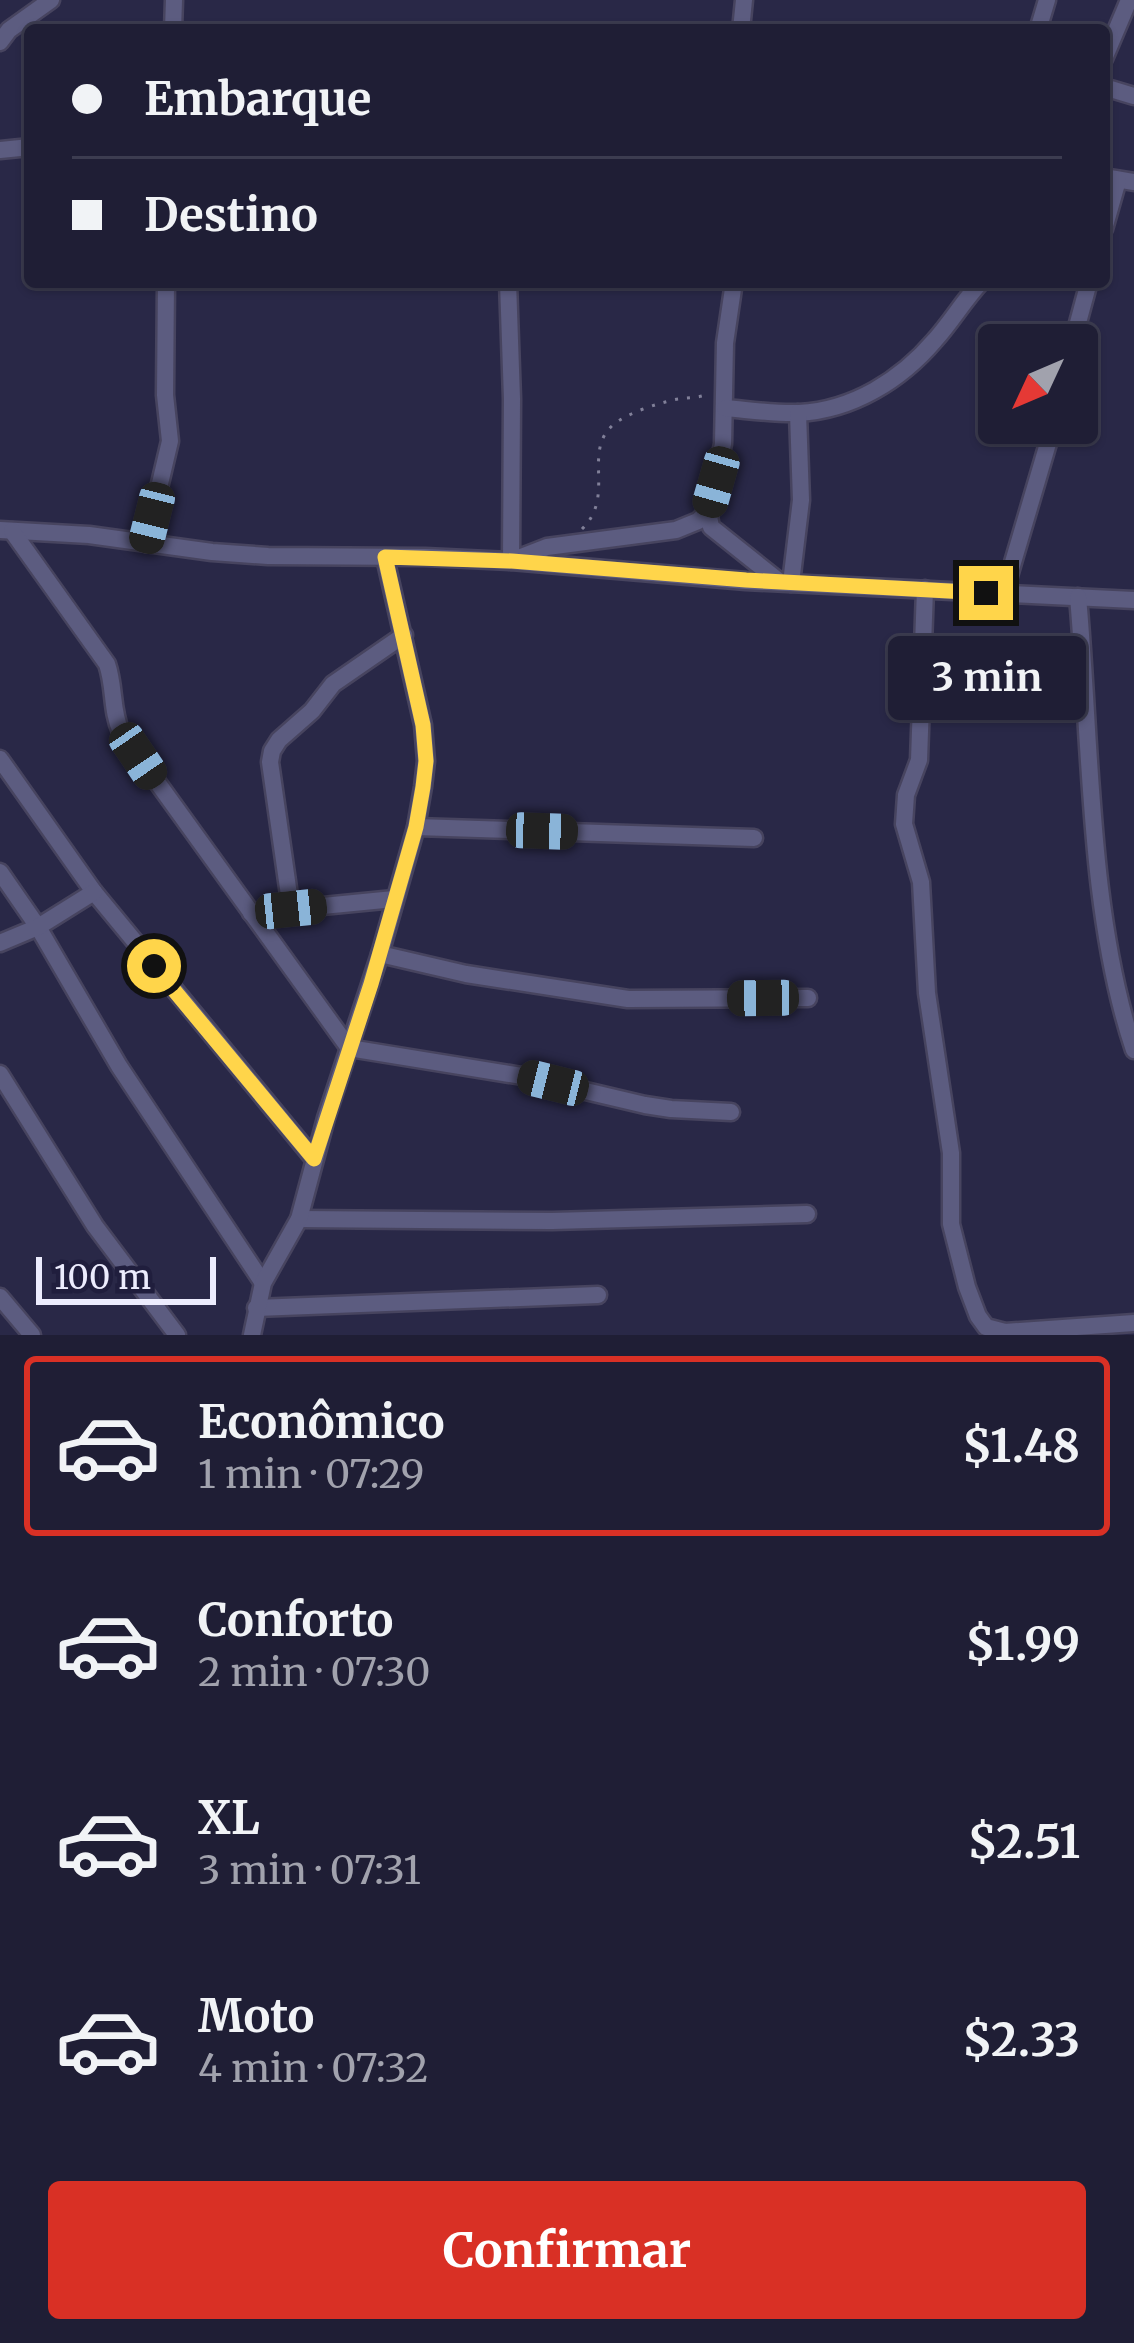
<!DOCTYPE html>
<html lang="pt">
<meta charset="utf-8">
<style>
:root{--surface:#1f1e35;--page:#27273d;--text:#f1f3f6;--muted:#a1a2ad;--line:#3c3c50;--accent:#d93025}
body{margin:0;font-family:Merriweather,serif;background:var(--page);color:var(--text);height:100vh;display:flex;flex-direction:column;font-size:45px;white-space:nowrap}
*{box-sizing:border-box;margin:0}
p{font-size:39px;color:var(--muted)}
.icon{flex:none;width:66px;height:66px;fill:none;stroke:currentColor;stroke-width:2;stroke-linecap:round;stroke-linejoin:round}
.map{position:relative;height:1335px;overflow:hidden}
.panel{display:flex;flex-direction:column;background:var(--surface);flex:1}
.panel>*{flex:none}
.hud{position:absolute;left:24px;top:24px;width:1086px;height:264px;border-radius:12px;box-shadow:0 3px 9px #0004,0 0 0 3px var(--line);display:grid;align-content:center;height:264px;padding:0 48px;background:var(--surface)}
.needle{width:78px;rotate:226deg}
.tools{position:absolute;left:978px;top:324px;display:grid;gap:24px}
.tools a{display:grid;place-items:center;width:120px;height:120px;border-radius:12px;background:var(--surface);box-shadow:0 3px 9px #0004,0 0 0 3px var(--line);font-size:60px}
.scale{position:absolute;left:36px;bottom:30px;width:180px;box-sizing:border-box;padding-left:12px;border:6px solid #ececfd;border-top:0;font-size:33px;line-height:42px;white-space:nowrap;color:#ececfd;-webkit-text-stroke:9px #201e3d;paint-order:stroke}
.end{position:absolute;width:54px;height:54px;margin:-27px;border:15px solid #ffd54a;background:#111;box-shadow:0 0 0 6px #111}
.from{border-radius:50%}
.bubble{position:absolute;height:84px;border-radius:12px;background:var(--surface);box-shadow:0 3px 9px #0004,0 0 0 3px var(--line);font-size:39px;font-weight:700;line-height:84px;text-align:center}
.car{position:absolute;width:36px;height:72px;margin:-36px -18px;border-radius:15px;box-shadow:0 0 9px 3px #0007;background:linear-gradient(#222 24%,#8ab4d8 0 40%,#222 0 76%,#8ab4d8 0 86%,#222 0)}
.hud b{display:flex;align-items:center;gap:42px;height:114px;font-size:45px}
.hud b+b{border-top:3px solid var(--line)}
.hud i{width:30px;height:30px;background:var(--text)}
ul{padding:21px 0 0;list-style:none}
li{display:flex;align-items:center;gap:36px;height:180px;margin:0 24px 18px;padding:0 24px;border:6px solid transparent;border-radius:12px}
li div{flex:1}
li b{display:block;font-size:45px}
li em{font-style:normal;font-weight:700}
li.selected{border-color:var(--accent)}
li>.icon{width:108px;height:108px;stroke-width:1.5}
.action{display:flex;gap:24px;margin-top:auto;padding:24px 48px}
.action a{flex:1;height:138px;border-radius:12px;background:var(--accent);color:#fff;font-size:48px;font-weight:700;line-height:138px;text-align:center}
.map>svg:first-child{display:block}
</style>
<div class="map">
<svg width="1134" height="1335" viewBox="0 0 1134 1335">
<rect width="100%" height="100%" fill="#292847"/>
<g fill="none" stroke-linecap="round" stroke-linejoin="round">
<defs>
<g id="minor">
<polyline points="173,30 174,0"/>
<polyline points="741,30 744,0"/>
<polyline points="1038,30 1047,0"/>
<polyline points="0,42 9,30 51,0"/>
<polyline points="1104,59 1129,0"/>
<polyline points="1104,87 1134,96"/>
<polyline points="0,150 30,147"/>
<polyline points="1104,177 1134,182"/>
<polyline points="1104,229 1118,180"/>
<polyline points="508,282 512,399 511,561 547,547 676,530 698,521 708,511 723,444 725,343 734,282"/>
<polyline points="1072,345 1089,282"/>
<path d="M725 408C749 410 775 414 799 413 853 410 901 380 935 340 952 321 964 300 981 282"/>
<polyline points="708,511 711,527 780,582"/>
<polyline points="0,530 89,535 212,552 268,556 425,557 511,561 746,581 1134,600"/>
<path d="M12 531 107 664C115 687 111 710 121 732L349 1048 522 1076 645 1105 671 1109 731 1112"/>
<polyline points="146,543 170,441 165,395 166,282"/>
<polyline points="791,583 801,500 798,413"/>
<polyline points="925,589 919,760 906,795 904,824 921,882 927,993 951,1153 951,1224 967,1287 978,1316 986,1327 1005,1332 1134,1323"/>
<polyline points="1004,593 1054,423"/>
<path d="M1078 597C1091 741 1088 913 1134 1050"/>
<polyline points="0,759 94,892 314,1159"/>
<polyline points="416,827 754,838"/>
<polyline points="0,872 38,927 119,1066 263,1283"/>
<polyline points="291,909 270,762 272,751 279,740 312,711 333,684 404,635"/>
<polyline points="251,913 394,899"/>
<polyline points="0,943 38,927 94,892"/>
<polyline points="380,954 466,974 628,999 808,998"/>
<polyline points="0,1074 95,1226 177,1335"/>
<polyline points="299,1219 552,1221 807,1214"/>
<polyline points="0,1297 32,1335"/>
<polyline points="256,1308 598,1295"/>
<polyline points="252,1335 263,1283 299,1219 326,1118 380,954 416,827 423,787 426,761 423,725 385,558"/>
</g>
</defs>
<use href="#minor" stroke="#47445f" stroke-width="21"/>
<path stroke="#818099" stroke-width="3" stroke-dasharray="3 9" stroke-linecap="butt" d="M582 529C616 496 582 452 613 425 627 413 656 404 673 400 686 397 698 399 710 393"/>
<use href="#minor" stroke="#5c5c80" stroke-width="16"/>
</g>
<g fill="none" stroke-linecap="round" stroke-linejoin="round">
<polyline stroke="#ffd54a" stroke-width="15" points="154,966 314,1159 371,984 416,827 423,787 426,761 423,725 385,557 512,561 746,580 986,593"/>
</g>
</svg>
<div class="tools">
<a><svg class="needle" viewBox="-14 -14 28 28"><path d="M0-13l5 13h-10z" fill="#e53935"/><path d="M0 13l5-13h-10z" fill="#a1a2ad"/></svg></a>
</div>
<div class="scale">100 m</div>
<i class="end from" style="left:154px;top:966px"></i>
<i class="end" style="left:986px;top:593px"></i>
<div class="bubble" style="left:888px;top:636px;width:198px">3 min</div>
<i class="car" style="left:716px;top:482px;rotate:196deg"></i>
<i class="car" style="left:152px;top:518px;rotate:194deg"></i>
<i class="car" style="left:138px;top:756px;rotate:146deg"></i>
<i class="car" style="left:542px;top:831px;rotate:92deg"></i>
<i class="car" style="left:291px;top:909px;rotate:84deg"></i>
<i class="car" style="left:763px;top:998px;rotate:269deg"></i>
<i class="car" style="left:553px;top:1083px;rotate:284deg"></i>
<div class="hud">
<b><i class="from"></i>Embarque</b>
<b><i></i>Destino</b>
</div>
</div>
<section class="panel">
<ul>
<li class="selected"><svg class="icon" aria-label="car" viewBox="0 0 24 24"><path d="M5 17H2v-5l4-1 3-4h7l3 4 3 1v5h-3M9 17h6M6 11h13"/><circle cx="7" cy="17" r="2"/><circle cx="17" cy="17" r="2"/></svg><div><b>Econômico</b><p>1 min · 07:29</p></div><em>$1.48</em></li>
<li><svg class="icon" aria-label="car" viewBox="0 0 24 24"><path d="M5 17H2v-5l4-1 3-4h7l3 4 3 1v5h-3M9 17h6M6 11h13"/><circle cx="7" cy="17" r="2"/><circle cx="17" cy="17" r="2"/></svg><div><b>Conforto</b><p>2 min · 07:30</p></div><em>$1.99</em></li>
<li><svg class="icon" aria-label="car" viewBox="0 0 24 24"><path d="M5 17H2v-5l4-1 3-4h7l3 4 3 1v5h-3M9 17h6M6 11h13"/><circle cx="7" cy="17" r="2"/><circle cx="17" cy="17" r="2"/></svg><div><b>XL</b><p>3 min · 07:31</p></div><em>$2.51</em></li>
<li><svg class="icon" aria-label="car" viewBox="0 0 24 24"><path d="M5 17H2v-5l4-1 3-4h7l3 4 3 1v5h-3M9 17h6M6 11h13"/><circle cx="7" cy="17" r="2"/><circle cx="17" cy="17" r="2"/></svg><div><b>Moto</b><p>4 min · 07:32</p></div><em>$2.33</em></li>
</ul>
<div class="action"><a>Confirmar</a></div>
</section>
